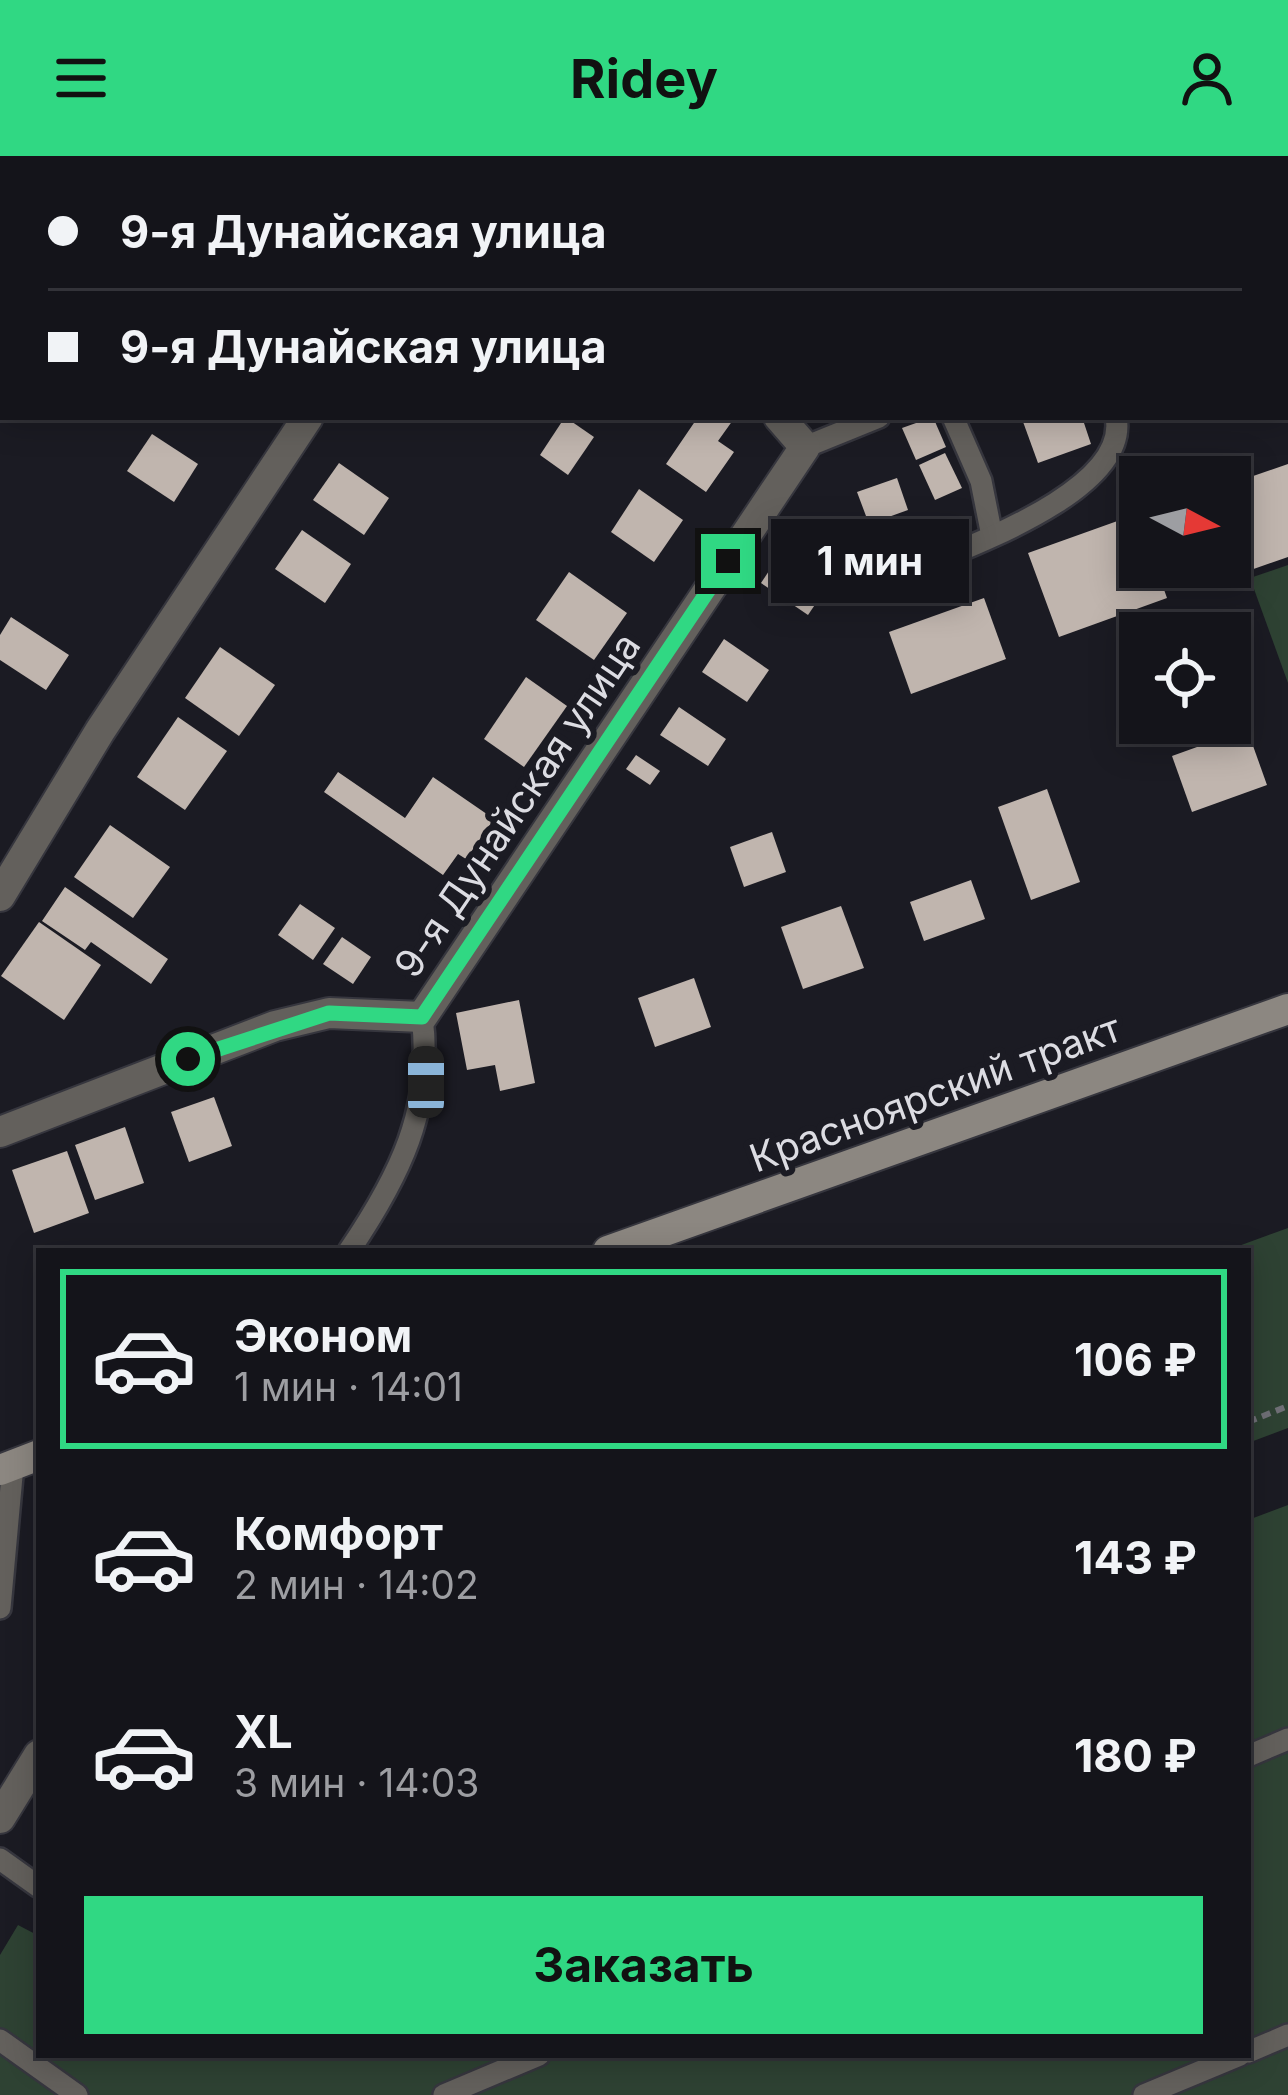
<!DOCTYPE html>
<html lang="ru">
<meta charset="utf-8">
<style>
:root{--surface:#14141a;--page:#212127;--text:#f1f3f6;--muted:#9d9ea2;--line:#333339;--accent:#30d883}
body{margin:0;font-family:Inter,sans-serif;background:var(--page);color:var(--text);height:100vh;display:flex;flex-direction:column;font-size:45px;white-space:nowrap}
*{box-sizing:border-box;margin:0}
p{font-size:39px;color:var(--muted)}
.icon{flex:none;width:66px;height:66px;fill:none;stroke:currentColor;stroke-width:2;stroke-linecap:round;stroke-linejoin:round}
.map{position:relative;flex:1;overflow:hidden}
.details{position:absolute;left:36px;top:1092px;width:1215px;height:810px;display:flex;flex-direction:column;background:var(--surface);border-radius:0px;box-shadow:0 6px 30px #0003,0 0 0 3px var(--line)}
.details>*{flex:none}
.guide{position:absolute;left:0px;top:0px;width:1290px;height:264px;box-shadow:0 6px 30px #0003,0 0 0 3px var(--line);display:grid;align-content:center;height:264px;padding:0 48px;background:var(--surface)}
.needle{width:78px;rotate:97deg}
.controls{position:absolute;left:1119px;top:300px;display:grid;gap:24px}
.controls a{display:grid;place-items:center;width:132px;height:132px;border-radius:0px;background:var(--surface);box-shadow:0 6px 30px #0003,0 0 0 3px var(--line);font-size:60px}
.end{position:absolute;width:54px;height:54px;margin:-27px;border:15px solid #30d883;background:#111;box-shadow:0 0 0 6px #111}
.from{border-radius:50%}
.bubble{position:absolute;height:84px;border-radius:0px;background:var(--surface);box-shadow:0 6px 30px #0003,0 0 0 3px var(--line);font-size:39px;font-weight:700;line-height:84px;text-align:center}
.car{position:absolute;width:36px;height:72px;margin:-36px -18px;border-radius:15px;box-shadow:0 0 9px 3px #0007;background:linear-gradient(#222 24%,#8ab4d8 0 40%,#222 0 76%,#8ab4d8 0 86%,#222 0)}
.guide b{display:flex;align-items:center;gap:42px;height:114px;font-size:45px}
.guide b+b{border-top:3px solid var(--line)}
.guide i{width:30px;height:30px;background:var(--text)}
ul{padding:21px 0 0;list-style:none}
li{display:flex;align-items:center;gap:36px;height:180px;margin:0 24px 18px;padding:0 24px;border:6px solid transparent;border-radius:0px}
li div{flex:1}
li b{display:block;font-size:45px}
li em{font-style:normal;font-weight:700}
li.on{border-color:var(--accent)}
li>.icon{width:108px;height:108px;stroke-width:1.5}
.primary-button{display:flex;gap:24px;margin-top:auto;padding:24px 48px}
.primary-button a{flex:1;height:138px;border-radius:0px;background:var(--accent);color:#111;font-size:48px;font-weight:700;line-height:138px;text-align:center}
header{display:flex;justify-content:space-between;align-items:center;height:156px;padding:0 48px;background:var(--accent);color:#111;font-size:54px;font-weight:700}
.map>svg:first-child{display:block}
</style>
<header><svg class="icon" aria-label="menu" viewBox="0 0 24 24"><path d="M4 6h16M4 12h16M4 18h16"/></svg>Ridey<svg class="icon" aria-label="person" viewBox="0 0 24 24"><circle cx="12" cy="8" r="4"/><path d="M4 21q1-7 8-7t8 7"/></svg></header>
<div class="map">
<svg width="1288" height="1939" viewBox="0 0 1288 1939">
<rect width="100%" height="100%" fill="#1b1b23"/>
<g fill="#2e4233">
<polygon points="1288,409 1288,527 1250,422"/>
<polygon points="1288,1072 1288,1272 1248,1287 1248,1095 1225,1095"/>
<polygon points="1288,1349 1288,1939 0,1939 0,1799 18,1769 39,1780 39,1899 1248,1899 1248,1364"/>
</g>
<g fill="#c0b5ae">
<polygon points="565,261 594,281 568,319 540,299"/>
<polygon points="698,261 733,264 718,285 734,296 706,336 666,308"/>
<polygon points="933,261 946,291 916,304 902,272"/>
<polygon points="1082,261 1091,288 1038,307 1022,263"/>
<polygon points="152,278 198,308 174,346 127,315"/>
<polygon points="945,297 962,332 935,344 919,309"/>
<polygon points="339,307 389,342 364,379 313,344"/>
<polygon points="1288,308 1288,401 1245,416 1230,372 1230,328"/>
<polygon points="897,322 908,354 869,368 857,336"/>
<polygon points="639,333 683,364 654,406 611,376"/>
<polygon points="1137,358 1140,411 1156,411 1167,442 1059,481 1028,397"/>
<polygon points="798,371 846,403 808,459 761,427"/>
<polygon points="302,374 351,408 325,447 275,413"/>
<polygon points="569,416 627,457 594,504 536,464"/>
<polygon points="984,442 1006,503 911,538 889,476"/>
<polygon points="11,461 69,499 46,534 0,504 0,479"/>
<polygon points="724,483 769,514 747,546 702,516"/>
<polygon points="220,491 275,529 239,580 185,542"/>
<polygon points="526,521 567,550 524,611 484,583"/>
<polygon points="679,551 726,583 708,610 660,579"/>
<polygon points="178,561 227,595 185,654 137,621"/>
<polygon points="1247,573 1267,629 1192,656 1172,600"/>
<polygon points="636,599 660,615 650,629 626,613"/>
<polygon points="338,616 405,662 433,621 494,663 466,703 458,698 443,719 324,636"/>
<polygon points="1047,633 1080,726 1031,744 998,651"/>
<polygon points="110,669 170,711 133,762 74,721"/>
<polygon points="772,676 786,716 744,731 730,691"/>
<polygon points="971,724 985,763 924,785 910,746"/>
<polygon points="65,731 168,803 151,828 91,786 85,794 42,765"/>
<polygon points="300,748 335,772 313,804 278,779"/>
<polygon points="841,750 864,812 803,833 781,771"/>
<polygon points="39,766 101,809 64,864 1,820"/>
<polygon points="342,781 371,801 353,828 323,808"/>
<polygon points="694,822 711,871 655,891 638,842"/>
<polygon points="519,844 535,927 500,935 495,909 467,914 456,857"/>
<polygon points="214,941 232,990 189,1006 171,956"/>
<polygon points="125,971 144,1027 95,1044 75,989"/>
<polygon points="67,995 89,1057 34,1077 12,1014"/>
</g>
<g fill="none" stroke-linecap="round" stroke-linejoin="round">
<defs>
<g id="lane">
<polyline points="953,261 981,325 992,380"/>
<polyline points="805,291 879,261"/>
<path d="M918 412C972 389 1130 333 1116 261"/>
<path d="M349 1095C399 1021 434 953 422 861"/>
<polyline points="0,1452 13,1309"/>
<polyline points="1248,1600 1288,1583"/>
<polyline points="0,1703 39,1731"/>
<polyline points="0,1884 77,1939"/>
<polyline points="1248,1896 1288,1879"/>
<polyline points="444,1939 539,1899"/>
<polyline points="1144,1939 1240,1899"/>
</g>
<g id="street">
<polyline points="557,0 559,3"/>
<polyline points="479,3 481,0"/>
<polyline points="0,740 100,575 308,261"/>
<polyline points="0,976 275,870 329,857 422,861 805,291 779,261"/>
<polyline points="0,1662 39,1599"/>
</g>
<g id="secondary">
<polyline points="608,1095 1288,853"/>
<polyline points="0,1314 39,1299"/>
</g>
</defs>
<use href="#lane" stroke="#36363e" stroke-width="26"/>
<use href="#street" stroke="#36363e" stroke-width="34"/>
<use href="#secondary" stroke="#36363e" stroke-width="34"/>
<polyline stroke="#6f6f76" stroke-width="6" stroke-dasharray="9 6" stroke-linecap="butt" points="1248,1266 1288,1250"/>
<use href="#lane" stroke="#63605c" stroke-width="21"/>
<use href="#street" stroke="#63605c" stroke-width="30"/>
<use href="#secondary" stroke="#8c8781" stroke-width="30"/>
</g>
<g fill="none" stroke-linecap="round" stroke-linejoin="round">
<polyline stroke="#30d883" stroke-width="15" points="188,903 329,857 422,861 728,405"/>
</g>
<g text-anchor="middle" stroke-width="12" stroke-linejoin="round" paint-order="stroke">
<g font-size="39" fill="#dcdce2" stroke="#1b1b23">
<text transform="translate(517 649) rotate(-56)" y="14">9-я Дунайская улица</text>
<text transform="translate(935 937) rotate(-20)" y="14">Красноярский тракт</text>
</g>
</g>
</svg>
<div class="controls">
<a><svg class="needle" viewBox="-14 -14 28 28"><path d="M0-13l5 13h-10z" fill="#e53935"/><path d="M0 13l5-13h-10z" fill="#9d9ea2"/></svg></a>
<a><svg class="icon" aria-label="locate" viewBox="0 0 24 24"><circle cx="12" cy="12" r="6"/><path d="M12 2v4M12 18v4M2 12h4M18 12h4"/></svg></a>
</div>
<i class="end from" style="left:188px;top:903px"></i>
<i class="end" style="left:728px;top:405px"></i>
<div class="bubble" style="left:771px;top:363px;width:198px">1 мин</div>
<i class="car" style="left:426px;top:926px;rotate:0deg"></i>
<div class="guide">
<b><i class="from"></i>9-я Дунайская улица</b>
<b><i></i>9-я Дунайская улица</b>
</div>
<section class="details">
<ul>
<li class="on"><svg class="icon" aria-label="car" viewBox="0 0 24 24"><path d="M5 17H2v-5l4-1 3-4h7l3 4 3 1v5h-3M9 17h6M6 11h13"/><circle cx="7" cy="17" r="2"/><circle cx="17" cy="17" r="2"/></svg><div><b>Эконом</b><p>1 мин · 14:01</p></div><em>106 ₽</em></li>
<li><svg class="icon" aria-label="car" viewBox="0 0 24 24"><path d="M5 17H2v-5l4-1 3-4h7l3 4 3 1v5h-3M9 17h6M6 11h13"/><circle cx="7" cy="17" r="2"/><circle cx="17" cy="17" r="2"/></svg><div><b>Комфорт</b><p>2 мин · 14:02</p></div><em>143 ₽</em></li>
<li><svg class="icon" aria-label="car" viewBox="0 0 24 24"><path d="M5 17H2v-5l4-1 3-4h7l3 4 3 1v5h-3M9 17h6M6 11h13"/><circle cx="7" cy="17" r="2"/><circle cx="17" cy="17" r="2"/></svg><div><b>XL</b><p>3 мин · 14:03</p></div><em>180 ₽</em></li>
</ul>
<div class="primary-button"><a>Заказать</a></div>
</section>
</div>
